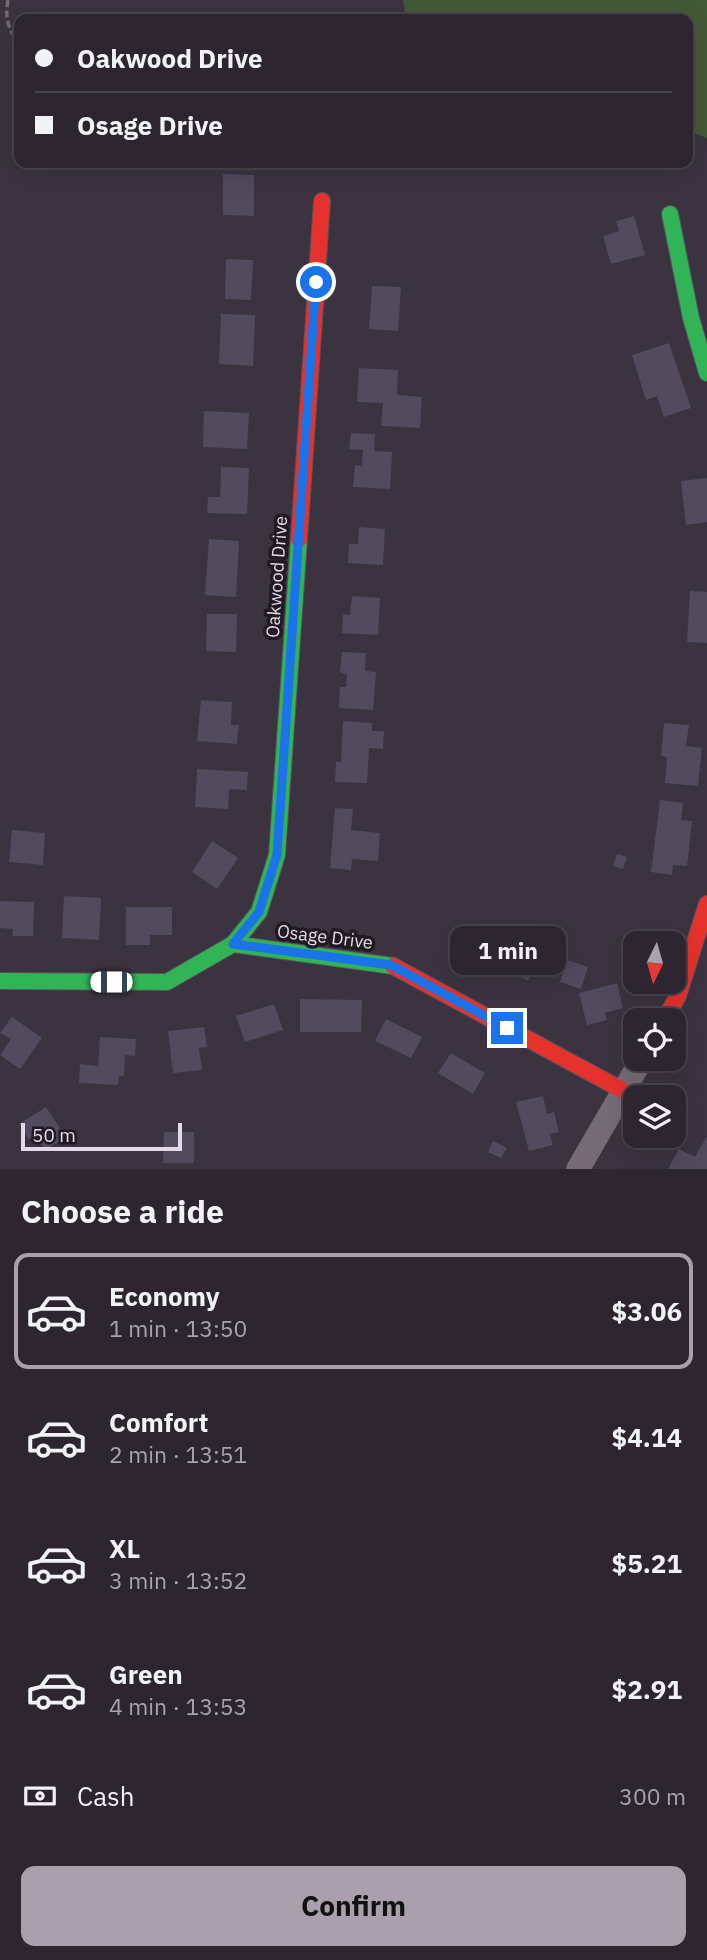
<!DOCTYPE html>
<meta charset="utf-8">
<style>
:root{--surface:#2d2630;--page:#39323c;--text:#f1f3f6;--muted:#a7a5ab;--line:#48434c;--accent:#a99fad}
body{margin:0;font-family:"IBM Plex Sans",sans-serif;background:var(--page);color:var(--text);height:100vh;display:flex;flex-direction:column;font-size:26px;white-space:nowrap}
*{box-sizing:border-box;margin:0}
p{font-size:23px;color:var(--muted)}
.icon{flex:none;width:38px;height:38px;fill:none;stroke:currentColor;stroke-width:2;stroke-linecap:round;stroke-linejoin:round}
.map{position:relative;height:1169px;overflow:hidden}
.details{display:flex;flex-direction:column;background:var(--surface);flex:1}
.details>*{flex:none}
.hud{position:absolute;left:14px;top:14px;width:679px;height:154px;border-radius:14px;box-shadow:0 7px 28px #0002,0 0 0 2px var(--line);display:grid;align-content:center;height:154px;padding:0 21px;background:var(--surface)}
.needle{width:46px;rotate:185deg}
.controls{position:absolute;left:623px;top:931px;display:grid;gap:14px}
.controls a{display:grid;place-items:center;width:63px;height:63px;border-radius:14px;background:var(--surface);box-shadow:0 7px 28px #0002,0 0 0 2px var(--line);font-size:35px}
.scale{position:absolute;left:21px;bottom:18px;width:161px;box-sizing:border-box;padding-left:7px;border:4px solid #e3d9e8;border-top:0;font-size:19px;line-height:24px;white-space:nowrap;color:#e3d9e8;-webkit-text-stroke:5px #211a24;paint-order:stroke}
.end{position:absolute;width:32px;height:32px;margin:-16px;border:9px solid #1a73e8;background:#fff;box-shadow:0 0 0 4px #fff}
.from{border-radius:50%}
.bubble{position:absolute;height:49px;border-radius:14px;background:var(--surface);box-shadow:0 7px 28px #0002,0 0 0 2px var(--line);font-size:23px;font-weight:800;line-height:49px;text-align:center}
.car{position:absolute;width:21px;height:42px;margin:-21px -10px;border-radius:9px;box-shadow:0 0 5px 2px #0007;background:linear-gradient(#fff 24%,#345 0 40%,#fff 0 76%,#345 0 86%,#fff 0)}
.hud b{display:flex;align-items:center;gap:24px;height:66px;font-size:26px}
.hud b+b{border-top:2px solid var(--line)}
.hud i{width:18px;height:18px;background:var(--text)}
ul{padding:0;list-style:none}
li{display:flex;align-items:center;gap:21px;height:116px;margin:0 14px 10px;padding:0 7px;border:4px solid transparent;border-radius:14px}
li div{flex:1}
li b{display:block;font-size:26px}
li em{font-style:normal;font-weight:800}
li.active{border-color:var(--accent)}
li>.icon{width:63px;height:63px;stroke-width:1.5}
h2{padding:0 21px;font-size:32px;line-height:84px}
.pay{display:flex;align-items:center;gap:18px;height:77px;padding:0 21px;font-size:26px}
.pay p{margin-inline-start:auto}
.action{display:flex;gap:14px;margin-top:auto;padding:14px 21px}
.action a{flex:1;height:80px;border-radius:14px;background:var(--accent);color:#111;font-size:28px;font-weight:800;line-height:80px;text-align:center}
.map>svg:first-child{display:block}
</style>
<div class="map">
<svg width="707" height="1169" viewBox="0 0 707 1169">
<rect width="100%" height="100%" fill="#3c3340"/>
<polygon fill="#435a37" points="403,0 707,0 707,138 688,131 688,19 406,19"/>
<g fill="#524a5d">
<polygon points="223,174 254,175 254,216 223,215"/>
<polygon points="634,216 645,255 611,264 603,236 619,231 616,221"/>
<polygon points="226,259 253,260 251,300 225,299"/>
<polygon points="372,286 401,287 398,331 369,329"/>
<polygon points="221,314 255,315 253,366 219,364"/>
<polygon points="669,343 691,408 664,417 657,396 646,400 632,355"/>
<polygon points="359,368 398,370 397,395 422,397 420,428 381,426 383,403 357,402"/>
<polygon points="204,411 249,413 247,449 203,447"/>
<polygon points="351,433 375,434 374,451 392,452 390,489 353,487 355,465 362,466 363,450 349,449"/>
<polygon points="221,467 249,468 247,514 207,513 208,497 220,497"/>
<polygon points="707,478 707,522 686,525 681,481"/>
<polygon points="359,527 385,529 383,565 348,563 349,544 358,544"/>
<polygon points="209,539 239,541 236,597 205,595"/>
<polygon points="690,591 707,592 707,643 687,642"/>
<polygon points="352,596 380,598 378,635 342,633 343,614 350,615"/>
<polygon points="207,614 237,614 236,652 206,651"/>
<polygon points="342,652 366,653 365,671 376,672 373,710 339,708 340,687 346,687 347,675 340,672"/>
<polygon points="201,700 232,702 231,725 239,725 237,744 197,741"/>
<polygon points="343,721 372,723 372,731 384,731 383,749 369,748 367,783 335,782 336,762 341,762"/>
<polygon points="664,723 689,725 686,746 702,748 698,786 665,783 667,757 661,756"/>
<polygon points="197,769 248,772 247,790 229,789 228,809 195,807"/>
<polygon points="660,800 683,803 681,820 692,821 687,866 673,865 672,875 651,872"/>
<polygon points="335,808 353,809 351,830 380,833 378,861 352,859 351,870 330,868"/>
<polygon points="12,830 45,833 43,865 9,862"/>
<polygon points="212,841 238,858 217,889 192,872"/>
<polygon points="617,854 627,857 623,869 613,866"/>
<polygon points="64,896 101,898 99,940 62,938"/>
<polygon points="0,901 34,902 33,936 12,936 13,929 0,928"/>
<polygon points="126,907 172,907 172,935 150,935 150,945 126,945"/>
<polygon points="503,938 540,956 528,981 491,962"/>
<polygon points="567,960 588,967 581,989 560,982"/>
<polygon points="617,983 623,1008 605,1013 607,1020 587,1025 579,993"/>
<polygon points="300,999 362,1000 361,1032 300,1032"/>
<polygon points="274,1004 283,1030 245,1042 236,1016"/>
<polygon points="12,1017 42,1038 20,1069 0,1055 11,1039 0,1033"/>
<polygon points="386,1019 422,1037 411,1058 375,1041"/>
<polygon points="204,1027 207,1047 199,1048 202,1070 173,1073 168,1031"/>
<polygon points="100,1037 136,1039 135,1056 125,1055 124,1076 119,1076 118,1085 79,1083 80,1064 98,1066"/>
<polygon points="451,1053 485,1073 473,1094 438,1073"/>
<polygon points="543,1096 547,1114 554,1112 559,1132 550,1134 553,1145 529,1151 516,1102"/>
<polygon points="46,1107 66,1137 45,1150 35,1136 29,1140 19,1124"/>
<polygon points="164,1132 194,1132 194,1163 163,1163"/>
<polygon points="707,1136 707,1169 668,1169 679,1149 695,1157"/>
<polygon points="493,1141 507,1148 501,1158 488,1152"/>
</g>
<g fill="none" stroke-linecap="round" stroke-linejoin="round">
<defs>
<polyline id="street" points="578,1169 642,1059"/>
<g id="fast">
<polyline points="670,214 691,318 707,373"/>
<polyline points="233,944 259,912 277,855 299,539"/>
<polyline points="0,981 167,982 233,944 393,966"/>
</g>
<g id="jam">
<polyline points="299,539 322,201"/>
<polyline points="393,966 624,1091"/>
<polyline points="664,1020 678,996 707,904"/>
</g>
</defs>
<use href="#street" stroke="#59525d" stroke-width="24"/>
<use href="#fast" stroke="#59525d" stroke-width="18"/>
<use href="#jam" stroke="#59525d" stroke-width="18"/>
<path stroke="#736a74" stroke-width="3.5" stroke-dasharray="7 3.5" stroke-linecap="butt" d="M8 0C5 17 7 29 19 41"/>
<use href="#street" stroke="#776c75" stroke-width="23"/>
<use href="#fast" stroke="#30b455" stroke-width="16"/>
<use href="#jam" stroke="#e5322d" stroke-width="16"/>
</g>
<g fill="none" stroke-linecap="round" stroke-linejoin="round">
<polyline stroke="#1a73e8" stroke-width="9" points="316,282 277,855 259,912 233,944 391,965 507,1028"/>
</g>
<g text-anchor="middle" stroke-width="7" stroke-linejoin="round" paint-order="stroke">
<g font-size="18" fill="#e3d9e8" stroke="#211a24">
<text transform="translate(277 577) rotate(-86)" y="6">Oakwood Drive</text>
<text transform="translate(325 937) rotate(7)" y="6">Osage Drive</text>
</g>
</g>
</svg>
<div class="controls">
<a><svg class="needle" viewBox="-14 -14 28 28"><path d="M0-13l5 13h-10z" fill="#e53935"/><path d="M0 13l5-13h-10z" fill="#a7a5ab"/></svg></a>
<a><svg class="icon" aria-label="locate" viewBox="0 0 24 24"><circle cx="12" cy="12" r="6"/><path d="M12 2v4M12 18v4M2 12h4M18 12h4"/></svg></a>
<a><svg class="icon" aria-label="layers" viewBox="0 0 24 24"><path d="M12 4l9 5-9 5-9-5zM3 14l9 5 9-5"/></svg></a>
</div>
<div class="scale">50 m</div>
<i class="end from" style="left:316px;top:282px"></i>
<i class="end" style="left:507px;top:1028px"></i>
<div class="bubble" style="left:450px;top:926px;width:116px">1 min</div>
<i class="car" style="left:111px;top:982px;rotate:270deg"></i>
<div class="hud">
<b><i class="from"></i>Oakwood Drive</b>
<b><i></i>Osage Drive</b>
</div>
</div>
<section class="details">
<h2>Choose a ride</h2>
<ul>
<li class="active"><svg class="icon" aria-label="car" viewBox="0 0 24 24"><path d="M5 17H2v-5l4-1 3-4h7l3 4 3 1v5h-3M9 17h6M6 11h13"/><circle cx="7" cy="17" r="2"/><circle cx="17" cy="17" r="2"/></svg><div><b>Economy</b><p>1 min · 13:50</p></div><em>$3.06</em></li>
<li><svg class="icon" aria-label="car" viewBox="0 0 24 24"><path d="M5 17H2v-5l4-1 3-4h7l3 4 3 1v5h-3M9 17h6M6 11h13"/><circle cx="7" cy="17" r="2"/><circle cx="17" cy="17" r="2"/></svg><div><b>Comfort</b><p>2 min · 13:51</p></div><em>$4.14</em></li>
<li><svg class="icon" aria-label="car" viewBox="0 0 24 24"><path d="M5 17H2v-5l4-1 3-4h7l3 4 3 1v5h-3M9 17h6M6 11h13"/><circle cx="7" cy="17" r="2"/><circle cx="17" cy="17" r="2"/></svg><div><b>XL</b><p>3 min · 13:52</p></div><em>$5.21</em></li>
<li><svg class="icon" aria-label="car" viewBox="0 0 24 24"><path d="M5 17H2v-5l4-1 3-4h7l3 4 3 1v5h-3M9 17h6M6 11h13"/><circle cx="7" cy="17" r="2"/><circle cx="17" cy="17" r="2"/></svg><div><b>Green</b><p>4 min · 13:53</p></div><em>$2.91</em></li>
</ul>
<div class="pay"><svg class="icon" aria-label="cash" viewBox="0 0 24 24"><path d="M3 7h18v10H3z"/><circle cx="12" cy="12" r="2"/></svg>Cash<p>300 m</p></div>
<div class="action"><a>Confirm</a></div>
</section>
